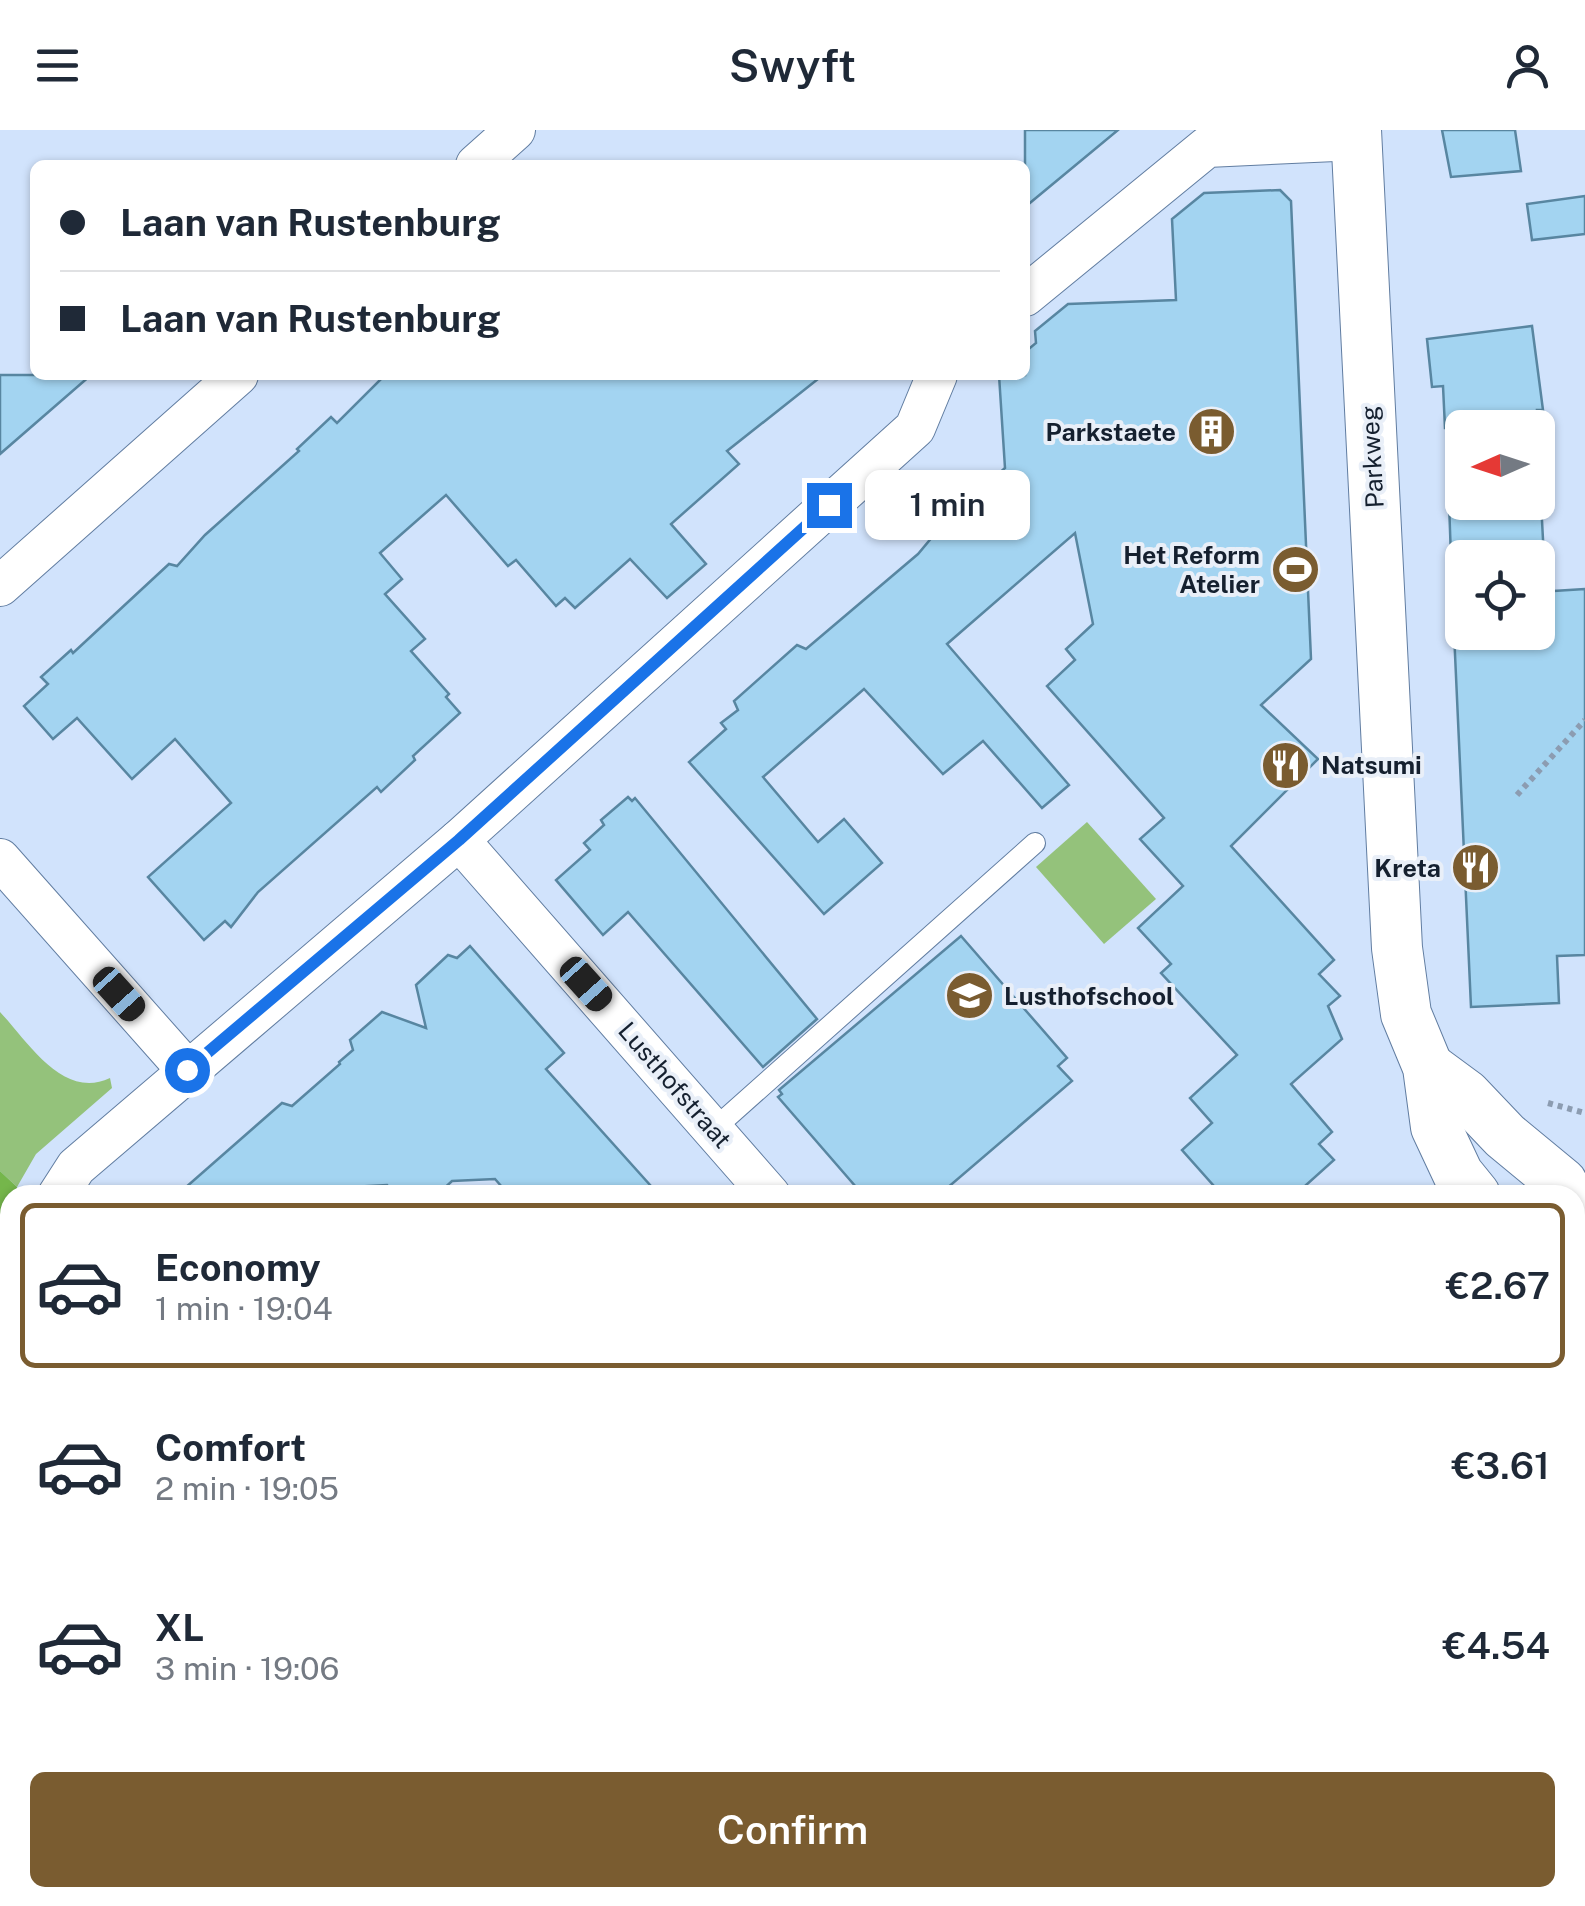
<!DOCTYPE html>
<meta charset="utf-8">
<style>
:root{--surface:#fff;--page:#f2f2f3;--text:#1f2937;--muted:#747a83;--line:#e0e1e3;--accent:#7a5c30}
body{margin:0;font-family:"Public Sans",sans-serif;background:var(--page);color:var(--text);height:100vh;display:flex;flex-direction:column;font-size:38px;white-space:nowrap}
*{box-sizing:border-box;margin:0}
p{font-size:32px;color:var(--muted)}
.icon{flex:none;width:55px;height:55px;fill:none;stroke:currentColor;stroke-width:2;stroke-linecap:round;stroke-linejoin:round}
.map{position:relative;flex:1;overflow:hidden}
.side{position:absolute;left:0px;top:1055px;width:1585px;height:722px;display:flex;flex-direction:column;background:var(--surface);border-radius:30px 30px 0 0;box-shadow:0 2px 8px #0004}
.side>*{flex:none}
.guide{position:absolute;left:30px;top:30px;width:1000px;height:220px;border-radius:15px;box-shadow:0 2px 8px #0004;display:grid;align-content:center;height:220px;padding:0 30px;background:var(--surface)}
.needle{width:65px;rotate:267deg}
.buttons{position:absolute;left:1445px;top:280px;display:grid;gap:20px}
.buttons a{display:grid;place-items:center;width:110px;height:110px;border-radius:15px;background:var(--surface);box-shadow:0 2px 8px #0004;font-size:50px}
.end{position:absolute;width:45px;height:45px;margin:-22px;border:12px solid #1a73e8;background:#fff;box-shadow:0 0 0 5px #fff}
.from{border-radius:50%}
.bubble{position:absolute;height:70px;border-radius:15px;background:var(--surface);box-shadow:0 2px 8px #0004;font-size:32px;font-weight:600;line-height:70px;text-align:center}
.car{position:absolute;width:30px;height:60px;margin:-30px -15px;border-radius:12px;box-shadow:0 0 8px 2px #0007;background:linear-gradient(#222 24%,#8ab4d8 0 40%,#222 0 76%,#8ab4d8 0 86%,#222 0)}
.guide b{display:flex;align-items:center;gap:35px;height:95px;font-size:38px}
.guide b+b{border-top:2px solid var(--line)}
.guide i{width:25px;height:25px;background:var(--text)}
ul{padding:18px 0 0;list-style:none}
li{display:flex;align-items:center;gap:30px;height:165px;margin:0 20px 15px;padding:0 10px;border:5px solid transparent;border-radius:15px}
li div{flex:1}
li b{display:block;font-size:38px}
li em{font-style:normal;font-weight:600}
li.active{border-color:var(--accent)}
li>.icon{width:90px;height:90px;stroke-width:1.5}
.button{display:flex;gap:20px;margin-top:auto;padding:20px 30px}
.button a{flex:1;height:115px;border-radius:15px;background:var(--accent);color:#fff;font-size:40px;font-weight:600;line-height:115px;text-align:center}
header{display:flex;justify-content:space-between;align-items:center;height:130px;padding:0 30px;background:var(--surface);font-size:45px;font-weight:600}
.map>svg:first-child{display:block}
</style>
<header><svg class="icon" aria-label="menu" viewBox="0 0 24 24"><path d="M4 6h16M4 12h16M4 18h16"/></svg>Swyft<svg class="icon" aria-label="person" viewBox="0 0 24 24"><circle cx="12" cy="8" r="4"/><path d="M4 21q1-7 8-7t8 7"/></svg></header>
<div class="map">
<svg width="1585" height="1776" viewBox="0 0 1585 1776">
<rect width="100%" height="100%" fill="#d1e3fc"/>
<g fill="#94c27b">
<polygon points="1087,692 1156,769 1104,814 1036,737"/>
<path d="M0 882C29 913 63 970 110 948L112 958 36 1024 17 1057 0 1041Z"/>
<polygon points="1585,1450 1585,1542 1575,1559 1575,1460"/>
<polygon points="0,1592 10,1608 10,1768 109,1768 115,1776 0,1776"/>
<polygon points="1072,1768 1158,1768 1150,1776 1069,1776 1066,1773"/>
</g>
<g fill="#75b64b">
<polygon points="0,1041 17,1057 16,1065 10,1065 10,1216 0,1202"/>
<polygon points="0,1400 10,1415 10,1500 0,1486"/>
<polygon points="391,1768 544,1768 551,1776 397,1776"/>
</g>
<g fill="#41a7a7">
<polygon points="0,1486 10,1500 10,1608 0,1592"/>
<polygon points="109,1768 191,1768 196,1776 115,1776"/>
</g>
<g fill="#a3d4f1" stroke="#5886a1" stroke-width="2.5">
<polygon points="1025,0 1118,0 1025,77"/>
<polygon points="1442,0 1515,0 1521,41 1451,47"/>
<polygon points="1280,60 1291,71 1311,529 1261,575 1318,629 1231,716 1334,830 1319,844 1340,866 1328,876 1342,909 1291,954 1332,1002 1319,1014 1334,1030 1295,1065 1222,1065 1182,1020 1212,993 1190,968 1237,925 1161,843 1171,834 1138,798 1183,756 1140,709 1164,688 1047,556 1075,530 1066,519 1093,494 1075,403 947,514 1069,655 1042,678 983,611 943,644 864,559 763,647 818,712 844,689 882,733 824,784 689,632 726,599 721,593 738,580 734,571 797,515 806,519 918,424 953,382 953,368 970,369 1005,338 999,245 1025,245 1025,222 1036,213 1035,201 1068,174 1176,170 1172,89 1204,63"/>
<polygon points="1585,66 1585,104 1532,110 1527,74"/>
<polygon points="1532,196 1543,280 1537,280 1538,298 1445,298 1443,256 1432,257 1427,209"/>
<polygon points="0,245 91,245 0,324"/>
<polygon points="385,245 823,245 727,321 739,334 671,394 706,434 667,468 630,429 575,478 565,468 556,476 516,430 508,436 446,365 380,423 402,449 385,464 425,509 411,521 449,564 446,567 460,583 413,626 415,630 381,662 377,657 258,762 231,797 225,791 204,810 148,747 231,673 175,609 132,649 77,588 53,609 24,576 48,554 41,547 71,520 73,523 169,434 177,436 205,405 299,321 297,319 331,287 337,293"/>
<polygon points="1449,372 1541,372 1544,428 1451,428"/>
<polygon points="1585,459 1585,825 1557,826 1559,873 1471,877 1454,502 1538,502 1538,462"/>
<polygon points="628,667 632,671 635,668 817,889 763,937 628,782 603,805 556,750 590,720 584,713 604,695 601,690"/>
<polygon points="961,806 1067,928 1058,936 1072,951 939,1065 863,1065 778,967 782,964 779,960"/>
<polygon points="470,816 564,923 546,939 659,1065 509,1065 495,1049 452,1051 437,1065 396,1065 387,1055 275,1061 279,1065 177,1065 282,973 292,976 340,934 339,932 353,920 350,910 382,882 426,898 416,855 448,825 457,828"/>
</g>
<g fill="none" stroke-linecap="round" stroke-linejoin="round">
<defs>
<polyline id="service" points="714,999 1035,713"/>
<g id="minor">
<polyline points="476,35 515,0"/>
<polyline points="1025,166 1207,17 1357,10"/>
<polyline points="0,456 238,245"/>
<polyline points="459,710 770,1065"/>
<polyline points="0,729 187,940"/>
<polyline points="58,1065 76,1037 459,710 915,298 937,245"/>
<polyline points="600,1768 607,1776"/>
</g>
<g id="tertiary">
<polyline points="1356,0 1397,818 1406,884 1428,937 1436,997 1458,1044 1475,1065"/>
<polyline points="1428,937 1466,965 1505,1006 1562,1053 1567,1065"/>
<polyline points="1575,1086 1582,1129"/>
<polyline points="1575,1247 1585,1231"/>
<polyline points="1575,1301 1585,1299"/>
<polyline points="1239,1776 1255,1768"/>
</g>
<g id="secondary">
<polyline points="0,1245 10,1260"/>
<polyline points="0,1363 10,1377"/>
<polyline points="276,1768 281,1776"/>
<polyline points="366,1768 372,1776"/>
</g>
<g id="motorway">
<polyline points="1575,1684 1585,1663"/>
<polyline points="1530,1776 1534,1768"/>
</g>
</defs>
<use href="#service" stroke="#617da1" stroke-width="22"/>
<use href="#minor" stroke="#617da1" stroke-width="42"/>
<use href="#tertiary" stroke="#617da1" stroke-width="52"/>
<use href="#secondary" stroke="#617da1" stroke-width="58"/>
<use href="#motorway" stroke="#fff" stroke-width="58"/>
<g stroke="#8c9cb1" stroke-width="6" stroke-dasharray="5 5" stroke-linecap="butt">
<polyline points="1517,665 1585,590"/>
<polyline points="1548,973 1585,983"/>
<polyline points="1575,1381 1585,1375"/>
<polyline points="1316,1768 1330,1776"/>
<polyline points="1180,1776 1189,1768"/>
<polyline points="1347,1776 1351,1768"/>
</g>
<use href="#service" stroke="#fff" stroke-width="20"/>
<use href="#minor" stroke="#fff" stroke-width="40"/>
<use href="#tertiary" stroke="#fff" stroke-width="50"/>
<use href="#secondary" stroke="#f4e7d3" stroke-width="55"/>
<use href="#motorway" stroke="#dbae6d" stroke-width="55"/>
</g>
<g fill="none" stroke-linecap="round" stroke-linejoin="round">
<polyline stroke="#1a73e8" stroke-width="12" points="187,940 459,710 829,375"/>
</g>
<defs>
<symbol id="building-disc" viewBox="-11 -11 22 22"><circle r="9.5" fill="#7a5c30" stroke="#e9eff8"/><path d="M-4-6H4V6H1V3H-1V6H-4ZM-2.5-4.3h1.7v1.8h-1.7ZM.8-4.3h1.7v1.8H.8ZM-2.5-1h1.7V.8h-1.7ZM.8-1h1.7V.8H.8Z" fill="#fff"/></symbol>
<symbol id="stadium-disc" viewBox="-11 -11 22 22"><circle r="9.5" fill="#7a5c30" stroke="#e9eff8"/><path d="M0-5a6.5 5 0 1 0 0 10a6.5 5 0 1 0 0-10ZM-3.5-1.8h7v3.6h-7Z" fill="#fff"/></symbol>
<symbol id="restaurant-disc" viewBox="-11 -11 22 22"><circle r="9.5" fill="#7a5c30" stroke="#e9eff8"/><path d="M-5-6h1v4h1v-4h1v4h1v-4h1v5L-1.5 .5V6h-2V.5L-5-1ZM5-6V6H3V1.5H1.5Q1.5-4 5-6Z" fill="#fff"/></symbol>
<symbol id="school-disc" viewBox="-11 -11 22 22"><circle r="9.5" fill="#7a5c30" stroke="#e9eff8"/><path d="M0-5L7-2L0 1L-7-2ZM-4 1L0 2.5L4 1V4Q0 6-4 4Z" fill="#fff"/></symbol>
</defs>
<g fill-rule="evenodd">
<use href="#building-disc" x="1184" y="274" width="55" height="55"/>
<use href="#stadium-disc" x="1268" y="412" width="55" height="55"/>
<use href="#restaurant-disc" x="1258" y="608" width="55" height="55"/>
<use href="#restaurant-disc" x="1448" y="710" width="55" height="55"/>
<use href="#school-disc" x="942" y="838" width="55" height="55"/>
</g>
<g text-anchor="middle" stroke-width="8" stroke-linejoin="round" paint-order="stroke">
<g font-size="25" font-weight="bold" fill="#15202f" stroke="#e9eff8" text-anchor="end">
<text x="1176" y="311">Parkstaete</text>
<text x="1260" y="434">Het Reform<tspan x="1260" dy="29">Atelier</tspan></text>
<text x="1321" y="644" text-anchor="start">Natsumi</text>
<text x="1441" y="747">Kreta</text>
<text x="1004" y="875" text-anchor="start">Lusthofschool</text>
</g>
<g font-size="25" fill="#15202f" stroke="#e9eff8">
<text transform="translate(1372 327) rotate(-93)" y="9">Parkweg</text>
<text transform="translate(675 955) rotate(49)" y="9">Lusthofstraat</text>
</g>
</g>
</svg>
<div class="buttons">
<a><svg class="needle" viewBox="-14 -14 28 28"><path d="M0-13l5 13h-10z" fill="#e53935"/><path d="M0 13l5-13h-10z" fill="#747a83"/></svg></a>
<a><svg class="icon" aria-label="locate" viewBox="0 0 24 24"><circle cx="12" cy="12" r="6"/><path d="M12 2v4M12 18v4M2 12h4M18 12h4"/></svg></a>
</div>
<i class="end from" style="left:187px;top:940px"></i>
<i class="end" style="left:829px;top:375px"></i>
<div class="bubble" style="left:865px;top:340px;width:165px">1 min</div>
<i class="car" style="left:586px;top:854px;rotate:138deg"></i>
<i class="car" style="left:119px;top:864px;rotate:138deg"></i>
<div class="guide">
<b><i class="from"></i>Laan van Rustenburg</b>
<b><i></i>Laan van Rustenburg</b>
</div>
<section class="side">
<ul>
<li class="active"><svg class="icon" aria-label="car" viewBox="0 0 24 24"><path d="M5 17H2v-5l4-1 3-4h7l3 4 3 1v5h-3M9 17h6M6 11h13"/><circle cx="7" cy="17" r="2"/><circle cx="17" cy="17" r="2"/></svg><div><b>Economy</b><p>1 min · 19:04</p></div><em>€2.67</em></li>
<li><svg class="icon" aria-label="car" viewBox="0 0 24 24"><path d="M5 17H2v-5l4-1 3-4h7l3 4 3 1v5h-3M9 17h6M6 11h13"/><circle cx="7" cy="17" r="2"/><circle cx="17" cy="17" r="2"/></svg><div><b>Comfort</b><p>2 min · 19:05</p></div><em>€3.61</em></li>
<li><svg class="icon" aria-label="car" viewBox="0 0 24 24"><path d="M5 17H2v-5l4-1 3-4h7l3 4 3 1v5h-3M9 17h6M6 11h13"/><circle cx="7" cy="17" r="2"/><circle cx="17" cy="17" r="2"/></svg><div><b>XL</b><p>3 min · 19:06</p></div><em>€4.54</em></li>
</ul>
<div class="button"><a>Confirm</a></div>
</section>
</div>
